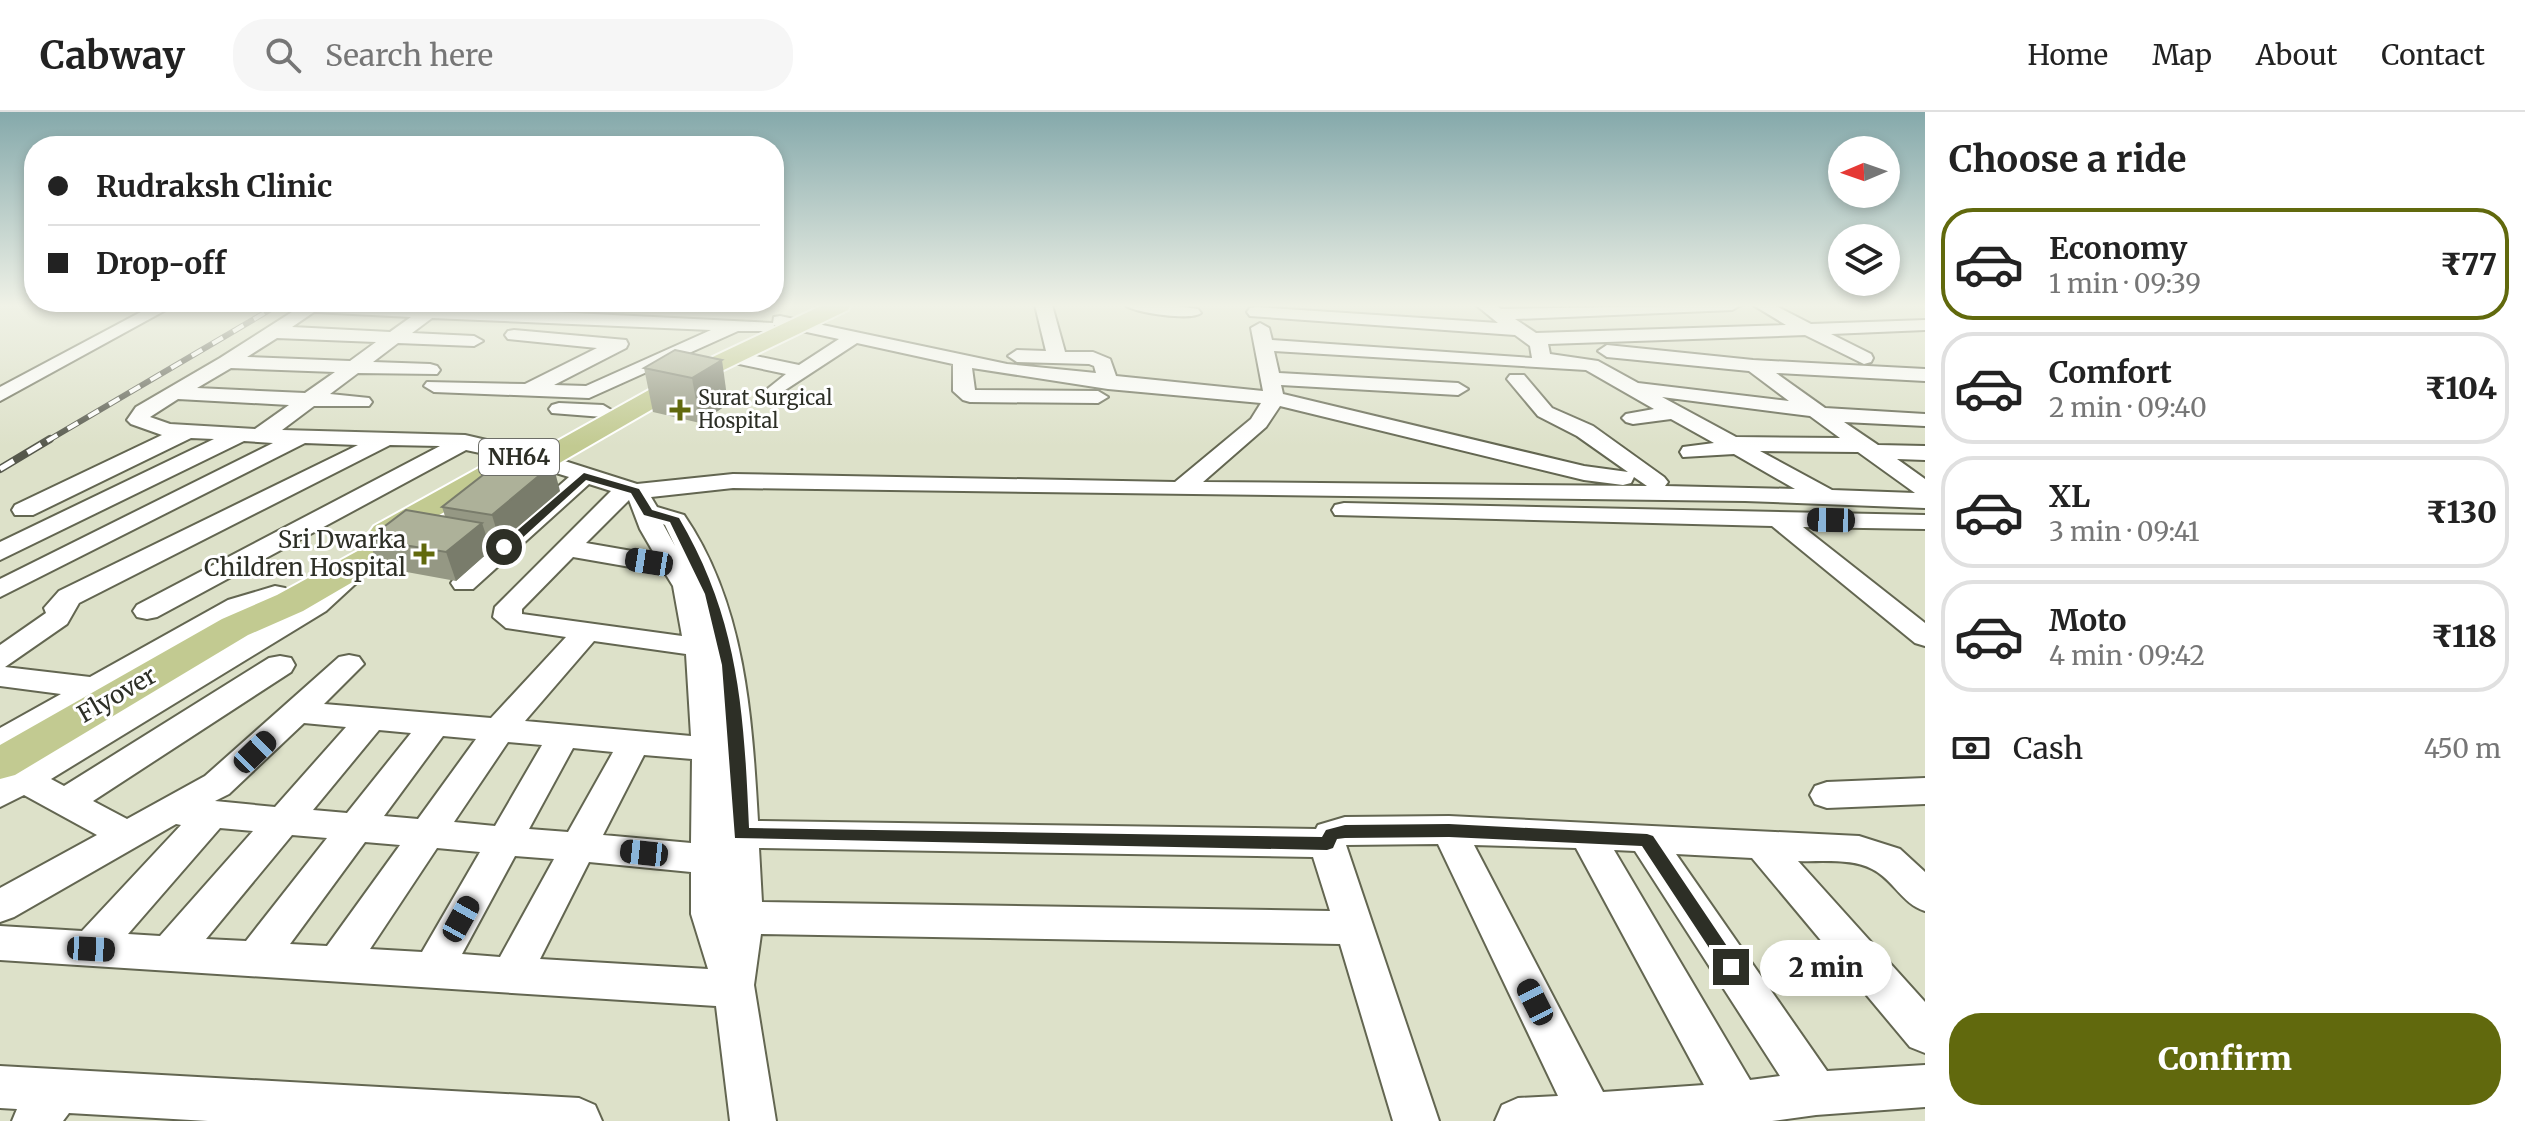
<!DOCTYPE html>
<meta charset="utf-8">
<style>
:root{--surface:#fff;--page:#f6f6f6;--text:#222;--muted:#767676;--line:#e0e0e0;--accent:#61690d}
body{margin:0;font-family:Merriweather,serif;background:var(--page);color:var(--text);height:100vh;display:flex;flex-direction:column;font-size:30px;white-space:nowrap}
*{box-sizing:border-box;margin:0}
p{font-size:26px;color:var(--muted)}
.icon{flex:none;width:44px;height:44px;fill:none;stroke:currentColor;stroke-width:2;stroke-linecap:round;stroke-linejoin:round}
.map{position:relative;flex:1;overflow:hidden}
.drawer{display:flex;flex-direction:column;background:var(--surface);width:600px}
.drawer>*{flex:none}
.top-card{position:absolute;left:24px;top:24px;width:760px;height:176px;border-radius:32px;box-shadow:0 4px 12px #0003;display:grid;align-content:center;height:176px;padding:0 24px;background:var(--surface)}
.needle{width:52px;rotate:268deg}
.tools{position:absolute;left:1828px;top:24px;display:grid;gap:16px}
.tools a{display:grid;place-items:center;width:72px;height:72px;border-radius:50%;background:var(--surface);box-shadow:0 4px 12px #0003;font-size:40px}
.end{position:absolute;width:36px;height:36px;margin:-18px;border:10px solid #2d2f26;background:#fff;box-shadow:0 0 0 4px #fff}
.from{border-radius:50%}
.bubble{position:absolute;height:56px;border-radius:28px;background:var(--surface);box-shadow:0 4px 12px #0003;font-size:26px;font-weight:800;line-height:56px;text-align:center}
.car{position:absolute;width:24px;height:48px;margin:-24px -12px;border-radius:10px;box-shadow:0 0 6px 2px #0007;background:linear-gradient(#222 24%,#8ab4d8 0 40%,#222 0 76%,#8ab4d8 0 86%,#222 0)}
.top-card b{display:flex;align-items:center;gap:28px;height:76px;font-size:30px}
.top-card b+b{border-top:2px solid var(--line)}
.top-card i{width:20px;height:20px;background:var(--text)}
ul{padding:0;list-style:none}
li{display:flex;align-items:center;gap:24px;height:112px;margin:0 16px 12px;padding:0 8px;border:4px solid var(--line);border-radius:32px}
li div{flex:1}
li b{display:block;font-size:30px}
li em{font-style:normal;font-weight:800}
li.current{border-color:var(--accent)}
li>.icon{width:72px;height:72px;stroke-width:1.5}
h2{padding:0 24px;font-size:36px;line-height:96px}
.pay{display:flex;align-items:center;gap:20px;height:88px;padding:0 24px;font-size:30px}
.pay p{margin-inline-start:auto}
.cta{display:flex;gap:16px;margin-top:auto;padding:16px 24px}
.cta a{flex:1;height:92px;border-radius:32px;background:var(--accent);color:#fff;font-size:32px;font-weight:800;line-height:92px;text-align:center}
header{display:flex;align-items:center;gap:48px;box-sizing:border-box;height:112px;padding:0 40px;background:var(--surface);border-bottom:2px solid var(--line)}
header strong{font-size:38px}
nav{display:flex;gap:44px;margin-inline-start:auto;font-size:28px}
.search{width:560px;height:72px;background:var(--page);display:flex;align-items:center;gap:20px;box-sizing:border-box;padding:0 28px;border-radius:32px;color:var(--muted);font-size:30px}
main{display:flex;flex:1;min-height:0}
.map>svg:first-child{display:block}
</style>
<header>
<strong>Cabway</strong>
<div class="search"><svg class="icon" aria-label="search" viewBox="0 0 24 24"><circle cx="10" cy="10" r="6"/><path d="M15 15l6 6"/></svg>Search here</div>
<nav><a>Home</a><a>Map</a><a>About</a><a>Contact</a></nav>
</header>
<main>
<div class="map">
<svg width="1925" height="1009" viewBox="0 0 1925 1009">
<rect width="100%" height="100%" fill="#dde1c9"/>
<g fill="none" stroke-linecap="round" stroke-linejoin="round">
<defs>
<g id="minor">
<polygon points="154,193 175,193 0,289 0,275"/>
<path d="M303 193 430 194 773 211 774 205 780 204 1007 252 1096 261 1094 254 1089 252 1017 250 1008 244 1017 238 1046 239 1035 193H1052L1065 240H1093L1110 247 1116 264 1263 279 1251 216 1260 211 1269 216 1272 228 1532 246 1530 234 1515 223 1250 204 1247 200 1250 196 1256 195 1498 211 1476 193H1495L1501 197 1741 193 1732 198 1515 207 1536 221 1786 213 1753 193H1774L1811 212 1925 208V218L1831 222 1871 242 1873 246 1871 250 1864 252 1805 223 1548 232 1550 242 1598 249 1638 271 1789 289 1749 259 1607 245 1598 239 1607 233 1753 248 1925 257V269L1776 261 1825 296 1925 302V314L1844 310 1878 333 1925 334V348L1897 347 1925 367V396L1745 389 733 376 651 385 657 395 684 403C745 492 752 604 758 709L1316 717 1318 713 1345 705 1449 704 1859 724 1900 737 1925 760V799C1902 792 1893 767 1872 757 1852 746 1820 750 1798 749L1925 890V941L1910 935 1752 746 1676 742 1827 959 1925 953V995L1816 1003 1772 1009H1495L1502 993 1518 986 1558 984 1438 732 1346 733 1439 1009H1393L1340 832 761 822 754 873 776 1009H730L716 894 0 848V814L82 819 181 713 176 712 14 805 0 810V776L97 723 24 683 0 695V666L306 487C322 474 339 452 361 457L365 463 326 499 51 667 64 674 269 546 280 544 291 546 295 553 291 560 93 689 127 707 205 664 339 545 349 543 359 545 364 552 324 592 491 606 566 525 506 516 493 505 495 495 611 379 589 372 473 477H455L451 471 455 465 569 365 517 349 466 338 157 505 147 507 137 505 133 499 137 493 440 334 390 333 79 491 67 512 5 555 90 565 228 488 275 474 285 476 289 482 285 488 248 500 11 638 0 641V616L61 582 0 574V533L46 501 44 496 59 479 358 333 305 331 0 485V467L273 331 244 329 0 448V430L214 327 191 326 33 403H15L12 398 15 393 162 323 131 312 127 308 136 295 220 246ZM314 200 411 205 390 220 292 215ZM432 206 711 218 586 274 554 273 626 236 628 232 626 228 514 218 508 219 505 223 508 227 597 236 525 272 427 270 424 274 434 280 589 286 738 219H773L774 213 839 227 799 253 732 239 725 241 723 245 725 249 786 262 766 278 776 284 857 231 953 252V279L963 288 970 290 1098 291 1108 285 1098 279 975 278 972 256 1108 277 1261 291 1251 307 1175 370 733 362 637 372 530 338 465 323 282 318 314 294H369L372 290 369 286 330 282 358 261 437 262 440 258 437 254 430 252 373 250 398 231 474 234 483 229 474 224 412 221ZM277 226 376 230 350 249 247 245ZM1274 239 1586 258 1654 297 1626 302 1622 306 1626 310 1633 312 1671 307 1714 331 1683 335 1680 340 1683 345 1734 342 1795 377 1665 374 1668 370 1664 365 1593 314 1552 296 1524 263H1510L1507 267 1538 304 1577 324 1628 360 1584 354 1283 282 1281 273 1458 283 1468 277 1458 271 1279 261ZM231 256 335 260 305 281 197 276ZM1662 285 1810 304 1840 326 1736 325ZM178 287 289 293 255 317 170 312 150 305ZM1280 294 1584 368 1623 373 1631 371 1634 365 1647 374 1203 370 1266 315ZM1760 339 1858 340 1915 381 1832 378ZM629 388 640 417 655 443 586 431ZM663 412 665 413 675 434ZM573 445 665 461 673 474 682 524 522 502V497ZM594 529 686 542 691 624 525 609ZM304 611 346 615 275 695 215 689 229 682ZM379 618 411 621 347 701 313 698ZM443 624 476 627 418 707 384 704ZM508 630 542 633 495 714 454 710ZM573 636 613 640 568 720 529 717ZM644 643 692 647 691 731 603 723ZM220 716 253 719 160 824 128 822ZM292 723 327 726 246 829 206 827ZM365 730 400 733 327 834 290 832ZM1474 733 1576 736 1704 973 1603 980ZM437 736 480 740 422 840 370 837ZM759 736 1313 745 1330 799 762 790ZM1614 738 1635 739 1780 964 1750 968ZM515 744 554 747 500 845 462 842ZM589 750 691 760V802L708 857 540 847Z"/>
<path d="M1125 193H1169L1198 197 1201 201C1191 209 1135 201 1125 193Z"/>
<polygon points="559,291 603,293 613,299 603,305 552,301 549,297 552,293"/>
<polygon points="1344,391 1925,403 1925,417 1803,415 1925,511 1925,534 1915,531 1772,414 1335,403 1332,398 1335,393"/>
<polygon points="1925,666 1925,692 1827,696 1815,692 1810,683 1815,674 1827,670"/>
<polygon points="0,954 579,986 595,993 602,1009 208,1009 69,1001 63,1009 12,1009 17,997 0,996"/>
</g>
<polygon id="major" points="823,193 851,193 848,198 701,269 511,379 500,382 487,376 425,411 433,419 428,426 303,499 248,523 15,663 0,667 0,633 222,507 277,483 376,429 369,421 374,414 504,342 514,339 527,346 683,259"/>
</defs>
<use href="#minor" stroke="#636651" stroke-width="4"/>
<use href="#major" stroke="#fff" stroke-width="4"/>
<use href="#minor" fill="#fff" fill-rule="evenodd"/>
<use href="#major" fill="#c2ca91" fill-rule="evenodd"/>
<defs>
<polyline id="rail-far1" points="47,329 278,193"/>
<polyline id="rail" points="0,357 50,327"/>
</defs>
<use href="#rail-far1" stroke="#56584c" stroke-width="6"/>
<use href="#rail" stroke="#56584c" stroke-width="8"/>
<use href="#rail-far1" stroke="#fff" stroke-width="4" stroke-dasharray="12" stroke-linecap="butt"/>
<use href="#rail" stroke="#fff" stroke-width="5" stroke-dasharray="16" stroke-linecap="butt"/>
</g>
<g fill="#959884">
<polygon points="675,238 728,292 700,311 653,300 644,256"/>
<polygon points="560,379 500,430 488,428 491,438 456,469 379,455 368,427 445,404 442,395"/>
</g>
<g fill="#797c6b">
<polygon points="722,248 728,292 700,311 692,266"/>
<polygon points="553,352 560,379 500,430 492,403"/>
<polygon points="482,411 491,438 456,469 446,440"/>
</g>
<g fill="#adb199" stroke="#797c6b" stroke-width="2">
<polygon points="675,238 722,248 692,266 644,256"/>
<polygon points="506,345 553,352 492,403 442,395"/>
<polygon points="406,398 482,411 446,440 368,427"/>
</g>
<linearGradient id="sky" x2="0" y2="1"><stop stop-color="#85a9ab"/><stop offset="0.58" stop-color="#f0f2e7"/><stop offset="1" stop-color="#f0f2e7" stop-opacity="0"/></linearGradient>
<rect width="1925" height="334" fill="url(#sky)"/>
<path fill="#2d2f26" d="M584 361 639 377 652 398 679 406C739 508 744 600 749 716L1322 725 1326 718 1345 713 1449 712 1647 722 1653 724 1741 855 1738 860H1725L1642 734 1449 725 1345 726 1337 727 1333 736 1327 738 735 726 722 553 705 482 670 410 644 403 631 381 586 368 509 438 498 435Z"/>
<g fill="#61690d" stroke="#fff" stroke-width="3">
<path d="M676 286h8v8h8v8h-8v8h-8v-8h-8v-8h8z"/>
<path d="M420 430h8v8h8v8h-8v8h-8v-8h-8v-8h8z"/>
</g>
<g text-anchor="middle" stroke-width="6" stroke-linejoin="round" paint-order="stroke">
<g font-size="20" fill="#2d2f26" stroke="#fff" text-anchor="start">
<text x="698" y="293">Surat Surgical<tspan x="698" dy="23">Hospital</tspan></text>
</g>
<rect fill="#fff" stroke="#6c6d67" stroke-width="2" x="479" y="327" width="80" height="36" rx="6"/>
<g font-size="22" font-weight="bold" fill="#2d2f26">
<text x="519" y="353">NH64</text>
</g>
<g font-size="24" fill="#2d2f26" stroke="#fff" text-anchor="end">
<text x="406" y="436">Sri Dwarka<tspan x="406" dy="28">Children Hospital</tspan></text>
</g>
<g font-size="24" fill="#2d2f26" stroke="#fff">
<text transform="translate(117 583) rotate(-30)" y="8">Flyover</text>
</g>
</g>
</svg>
<div class="tools">
<a><svg class="needle" viewBox="-14 -14 28 28"><path d="M0-13l5 13h-10z" fill="#e53935"/><path d="M0 13l5-13h-10z" fill="#767676"/></svg></a>
<a><svg class="icon" aria-label="layers" viewBox="0 0 24 24"><path d="M12 4l9 5-9 5-9-5zM3 14l9 5 9-5"/></svg></a>
</div>
<i class="end from" style="left:504px;top:435px"></i>
<i class="end" style="left:1731px;top:855px"></i>
<div class="bubble" style="left:1760px;top:828px;width:132px">2 min</div>
<i class="car" style="left:1831px;top:408px;rotate:271deg"></i>
<i class="car" style="left:649px;top:450px;rotate:279deg"></i>
<i class="car" style="left:255px;top:640px;rotate:46deg"></i>
<i class="car" style="left:644px;top:741px;rotate:276deg"></i>
<i class="car" style="left:461px;top:807px;rotate:29deg"></i>
<i class="car" style="left:91px;top:837px;rotate:93deg"></i>
<i class="car" style="left:1535px;top:890px;rotate:333deg"></i>
<div class="top-card">
<b><i class="from"></i>Rudraksh Clinic</b>
<b><i></i>Drop-off</b>
</div>
</div>
<section class="drawer">
<h2>Choose a ride</h2>
<ul>
<li class="current"><svg class="icon" aria-label="car" viewBox="0 0 24 24"><path d="M5 17H2v-5l4-1 3-4h7l3 4 3 1v5h-3M9 17h6M6 11h13"/><circle cx="7" cy="17" r="2"/><circle cx="17" cy="17" r="2"/></svg><div><b>Economy</b><p>1 min · 09:39</p></div><em>₹77</em></li>
<li><svg class="icon" aria-label="car" viewBox="0 0 24 24"><path d="M5 17H2v-5l4-1 3-4h7l3 4 3 1v5h-3M9 17h6M6 11h13"/><circle cx="7" cy="17" r="2"/><circle cx="17" cy="17" r="2"/></svg><div><b>Comfort</b><p>2 min · 09:40</p></div><em>₹104</em></li>
<li><svg class="icon" aria-label="car" viewBox="0 0 24 24"><path d="M5 17H2v-5l4-1 3-4h7l3 4 3 1v5h-3M9 17h6M6 11h13"/><circle cx="7" cy="17" r="2"/><circle cx="17" cy="17" r="2"/></svg><div><b>XL</b><p>3 min · 09:41</p></div><em>₹130</em></li>
<li><svg class="icon" aria-label="car" viewBox="0 0 24 24"><path d="M5 17H2v-5l4-1 3-4h7l3 4 3 1v5h-3M9 17h6M6 11h13"/><circle cx="7" cy="17" r="2"/><circle cx="17" cy="17" r="2"/></svg><div><b>Moto</b><p>4 min · 09:42</p></div><em>₹118</em></li>
</ul>
<div class="pay"><svg class="icon" aria-label="cash" viewBox="0 0 24 24"><path d="M3 7h18v10H3z"/><circle cx="12" cy="12" r="2"/></svg>Cash<p>450 m</p></div>
<div class="cta"><a>Confirm</a></div>
</section>
</main>
